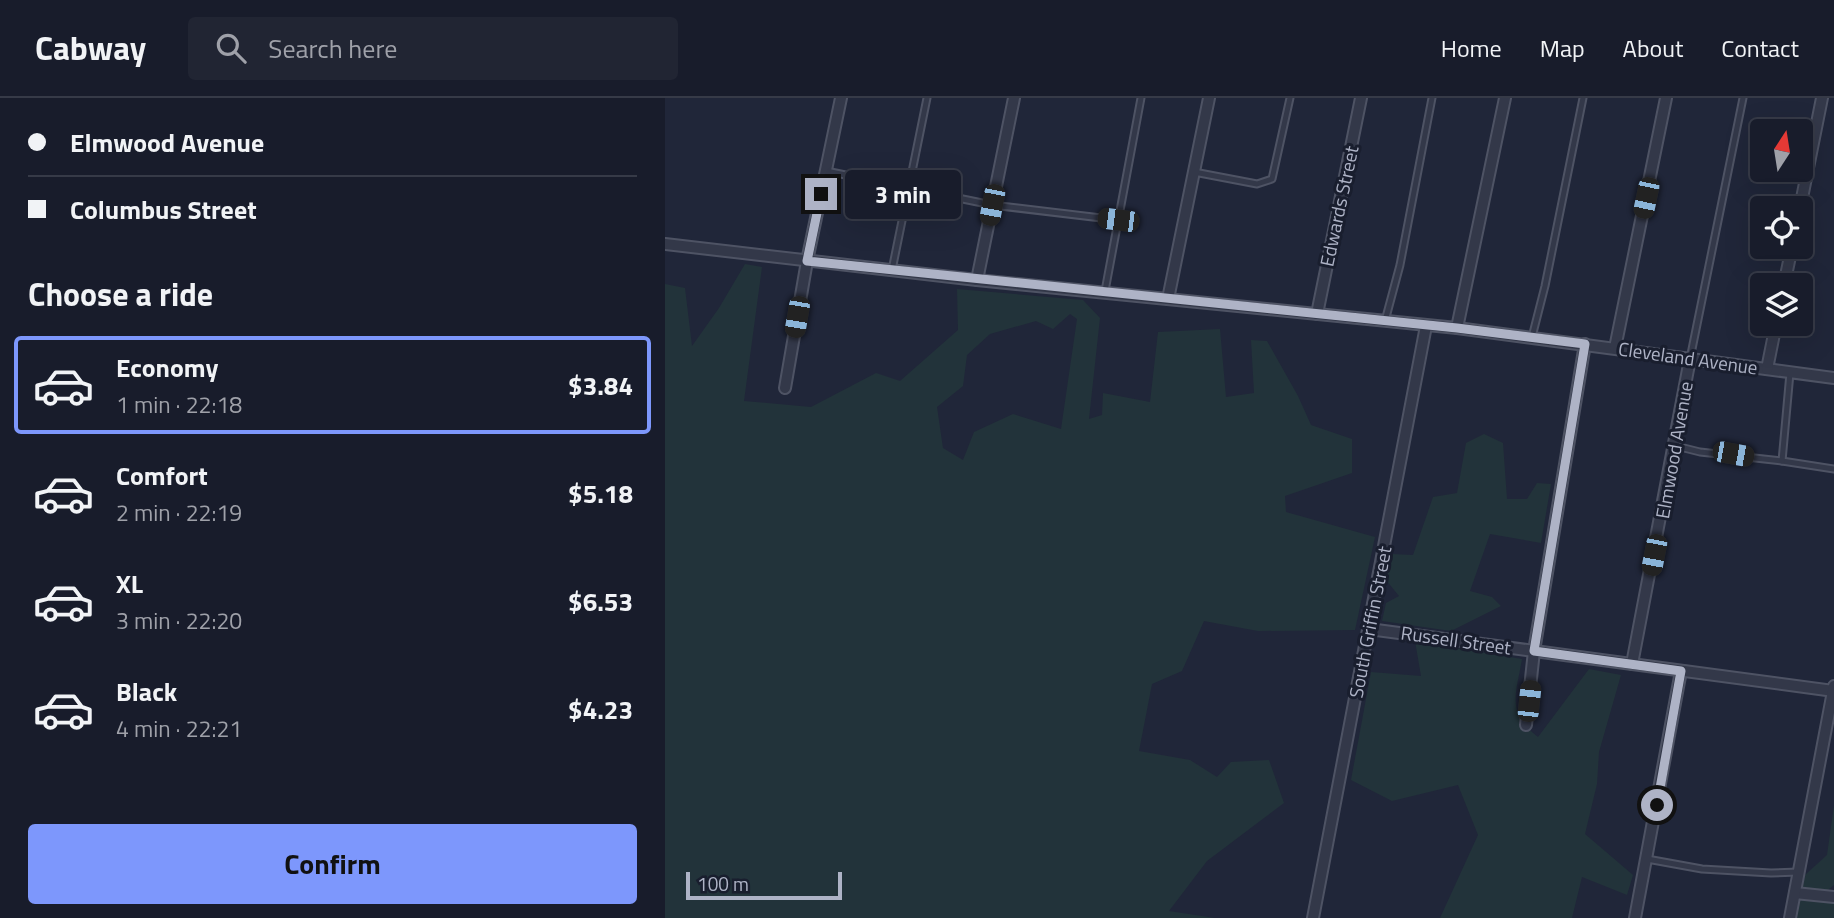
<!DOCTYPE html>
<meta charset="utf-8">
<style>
:root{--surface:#181c2b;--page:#212533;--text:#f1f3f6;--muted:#9fa1a9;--line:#363a47;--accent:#7d97fc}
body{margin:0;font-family:"Titillium Web",sans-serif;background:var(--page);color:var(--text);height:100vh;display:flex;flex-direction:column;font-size:26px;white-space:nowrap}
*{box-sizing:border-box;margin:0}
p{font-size:23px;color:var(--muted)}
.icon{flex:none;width:38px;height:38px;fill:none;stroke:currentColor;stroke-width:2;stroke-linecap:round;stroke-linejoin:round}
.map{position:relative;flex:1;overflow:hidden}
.drawer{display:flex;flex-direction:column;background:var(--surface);width:665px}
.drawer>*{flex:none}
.top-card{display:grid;align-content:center;height:154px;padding:0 28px;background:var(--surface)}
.needle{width:46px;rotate:12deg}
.fabs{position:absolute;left:1085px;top:21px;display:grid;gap:14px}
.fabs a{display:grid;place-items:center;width:63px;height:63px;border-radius:7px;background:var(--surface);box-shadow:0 7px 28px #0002,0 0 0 2px var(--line);font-size:35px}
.scale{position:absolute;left:21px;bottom:18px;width:156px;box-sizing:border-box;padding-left:7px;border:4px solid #aeb3c6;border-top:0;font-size:19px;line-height:24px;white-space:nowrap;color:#aeb3c6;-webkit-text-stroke:5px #191e2e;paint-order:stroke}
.end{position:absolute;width:32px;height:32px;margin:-16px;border:9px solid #aeb3c6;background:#111;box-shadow:0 0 0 4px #111}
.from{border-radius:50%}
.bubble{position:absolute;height:49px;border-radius:7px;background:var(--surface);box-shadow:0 7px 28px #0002,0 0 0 2px var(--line);font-size:23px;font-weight:700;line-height:49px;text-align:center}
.car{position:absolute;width:21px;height:42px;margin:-21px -10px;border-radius:9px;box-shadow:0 0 5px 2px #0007;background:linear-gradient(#222 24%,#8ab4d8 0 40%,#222 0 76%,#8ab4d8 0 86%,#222 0)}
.top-card b{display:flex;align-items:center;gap:24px;height:66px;font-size:26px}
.top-card b+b{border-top:2px solid var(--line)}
.top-card i{width:18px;height:18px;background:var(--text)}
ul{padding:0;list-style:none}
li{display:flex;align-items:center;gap:21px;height:98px;margin:0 14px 10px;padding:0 14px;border:4px solid transparent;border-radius:7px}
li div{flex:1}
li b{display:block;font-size:26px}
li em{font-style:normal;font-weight:700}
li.selected{border-color:var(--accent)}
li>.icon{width:63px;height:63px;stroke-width:1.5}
h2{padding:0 28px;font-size:32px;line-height:84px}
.primary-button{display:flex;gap:14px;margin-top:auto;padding:14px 28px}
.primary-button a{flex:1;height:80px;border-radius:7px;background:var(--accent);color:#111;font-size:28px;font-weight:700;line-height:80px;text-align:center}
header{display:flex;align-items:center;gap:42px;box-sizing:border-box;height:98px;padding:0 35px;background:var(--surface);border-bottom:2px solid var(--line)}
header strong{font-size:33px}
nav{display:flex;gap:38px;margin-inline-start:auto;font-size:24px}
.search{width:490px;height:63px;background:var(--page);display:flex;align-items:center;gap:18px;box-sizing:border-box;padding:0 24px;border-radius:7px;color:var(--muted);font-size:26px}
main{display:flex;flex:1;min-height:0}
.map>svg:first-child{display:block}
</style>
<header>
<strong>Cabway</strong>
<div class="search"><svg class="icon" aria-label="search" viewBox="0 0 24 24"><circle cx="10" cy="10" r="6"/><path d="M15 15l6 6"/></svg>Search here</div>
<nav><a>Home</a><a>Map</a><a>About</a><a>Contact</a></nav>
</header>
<main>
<section class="drawer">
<div class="top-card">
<b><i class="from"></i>Elmwood Avenue</b>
<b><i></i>Columbus Street</b>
</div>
<h2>Choose a ride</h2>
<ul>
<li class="selected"><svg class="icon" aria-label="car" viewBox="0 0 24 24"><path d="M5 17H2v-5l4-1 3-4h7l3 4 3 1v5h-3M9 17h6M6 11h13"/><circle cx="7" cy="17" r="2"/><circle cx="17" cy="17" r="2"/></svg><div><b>Economy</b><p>1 min · 22:18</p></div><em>$3.84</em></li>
<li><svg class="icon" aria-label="car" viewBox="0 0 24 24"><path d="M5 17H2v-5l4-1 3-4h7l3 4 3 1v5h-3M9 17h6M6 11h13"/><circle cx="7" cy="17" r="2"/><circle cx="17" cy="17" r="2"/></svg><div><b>Comfort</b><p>2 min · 22:19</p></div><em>$5.18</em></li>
<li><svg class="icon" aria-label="car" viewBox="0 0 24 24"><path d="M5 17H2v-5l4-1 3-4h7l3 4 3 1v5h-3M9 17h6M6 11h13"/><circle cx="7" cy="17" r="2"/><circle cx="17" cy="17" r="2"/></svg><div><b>XL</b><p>3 min · 22:20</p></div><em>$6.53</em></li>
<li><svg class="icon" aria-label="car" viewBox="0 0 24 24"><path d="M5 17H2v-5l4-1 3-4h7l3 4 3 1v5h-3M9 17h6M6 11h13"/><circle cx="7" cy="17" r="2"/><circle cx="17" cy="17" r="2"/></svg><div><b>Black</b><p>4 min · 22:21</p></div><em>$4.23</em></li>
</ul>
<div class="primary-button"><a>Confirm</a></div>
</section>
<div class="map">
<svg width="1169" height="820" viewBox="0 0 1169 820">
<rect width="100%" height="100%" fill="#202639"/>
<g fill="#22333a" fill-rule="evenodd">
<path d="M80 166 97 169 79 303 146 309 211 275 235 283 293 232 292 191 418 202 435 220 424 321 437 317 438 295 485 304 493 234 555 231 561 299 589 295 586 242 602 243 633 298 646 327 687 341V375L620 398 621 414 710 439 690 532 593 533 539 523 517 573 487 586 474 653 525 662 552 679 566 664 604 662 619 705 542 763 504 813 550 820H0V186L20 190 27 248 54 210ZM405 216 412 221 396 331 348 316 309 334 298 362 278 350 272 309 298 288 302 257 325 236 371 223 388 231Z"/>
<polygon points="819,336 838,345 842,401 862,401 872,385 886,386 876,445 825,436 805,493 827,499 836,508 786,533 717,523 721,505 734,498 721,482 726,456 748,457 768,399 792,395 801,345"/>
<path d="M750 543 857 561C851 597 841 615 873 639L924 571 956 577 934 654 932 686 920 736 968 777 962 797 917 779 907 820H775L813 737 793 687 727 703 686 682 706 574 756 578Z"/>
<polygon points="1169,707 1169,787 1164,791 1169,806 1169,820 1131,820 1140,777 1162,757"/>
</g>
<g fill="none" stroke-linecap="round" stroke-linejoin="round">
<defs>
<g id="service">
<polyline points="161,73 327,107 453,122"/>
<polyline points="529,74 592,86 607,81 625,0"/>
<polyline points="227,172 262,0"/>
<polyline points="440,193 476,0"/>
<polyline points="720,223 735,167 767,0"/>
<polyline points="867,239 880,188 918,0"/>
<polyline points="1025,261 1078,0"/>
<polyline points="1011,348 1035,354 1117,363 1169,371"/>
<polyline points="1117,363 1125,275"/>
<polyline points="982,761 1037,771 1106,775 1133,774"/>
</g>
<g id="minor">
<polyline points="1135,110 1157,0"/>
<polyline points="0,146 312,182 792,230 1169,280"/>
<polyline points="312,182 349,0"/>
<polyline points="1119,187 1127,149"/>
<polyline points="503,201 544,0"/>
<polyline points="652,216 696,0"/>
<polyline points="792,230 840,0"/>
<polyline points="950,250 1001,0"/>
<polyline points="1102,271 1111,226"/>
<polyline points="120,290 142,163 176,0"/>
<polyline points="704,531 1169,593"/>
<polyline points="967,566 1025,261"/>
<polyline points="861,627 869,553 920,246"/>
<polyline points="1130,795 1169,799"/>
<polyline points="648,820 761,228"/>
<polyline points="970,820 1016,573"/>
<polyline points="1125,820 1169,588"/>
</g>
</defs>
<use href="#service" stroke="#4e5364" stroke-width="9"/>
<use href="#minor" stroke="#4e5364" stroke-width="14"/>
<use href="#service" stroke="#333849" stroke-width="5"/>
<use href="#minor" stroke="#333849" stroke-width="10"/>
</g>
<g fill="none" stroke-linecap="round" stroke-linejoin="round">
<polyline stroke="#aeb3c6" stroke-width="9" points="156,96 142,163 792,230 920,246 869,553 1016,573 992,707"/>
</g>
<g text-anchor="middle" stroke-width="6" stroke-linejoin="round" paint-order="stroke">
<g font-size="19" fill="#aeb3c6" stroke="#191e2e">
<text transform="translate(674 108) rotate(-78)" y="7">Edwards Street</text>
<text transform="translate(1023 260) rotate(8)" y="7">Cleveland Avenue</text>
<text transform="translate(1009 352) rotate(-80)" y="7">Elmwood Avenue</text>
<text transform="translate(705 524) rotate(-79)" y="7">South Griffin Street</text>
<text transform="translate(791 542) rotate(8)" y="7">Russell Street</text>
</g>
</g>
</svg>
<div class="fabs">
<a><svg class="needle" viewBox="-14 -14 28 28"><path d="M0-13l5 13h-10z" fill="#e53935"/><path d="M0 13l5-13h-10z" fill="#9fa1a9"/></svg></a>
<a><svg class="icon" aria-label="locate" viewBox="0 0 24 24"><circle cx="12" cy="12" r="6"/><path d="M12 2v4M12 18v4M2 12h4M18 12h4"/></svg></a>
<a><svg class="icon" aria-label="layers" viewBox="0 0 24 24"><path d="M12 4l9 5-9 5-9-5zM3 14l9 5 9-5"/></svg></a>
</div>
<div class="scale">100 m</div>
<i class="end from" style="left:992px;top:707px"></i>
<i class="end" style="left:156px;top:96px"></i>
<div class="bubble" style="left:180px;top:72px;width:116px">3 min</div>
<i class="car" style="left:981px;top:100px;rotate:192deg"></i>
<i class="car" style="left:327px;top:107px;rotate:191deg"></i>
<i class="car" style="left:453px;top:122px;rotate:277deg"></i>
<i class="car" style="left:132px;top:219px;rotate:190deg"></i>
<i class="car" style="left:1068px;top:356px;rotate:100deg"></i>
<i class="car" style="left:989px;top:457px;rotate:191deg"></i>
<i class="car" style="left:864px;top:603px;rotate:6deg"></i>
</div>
</main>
